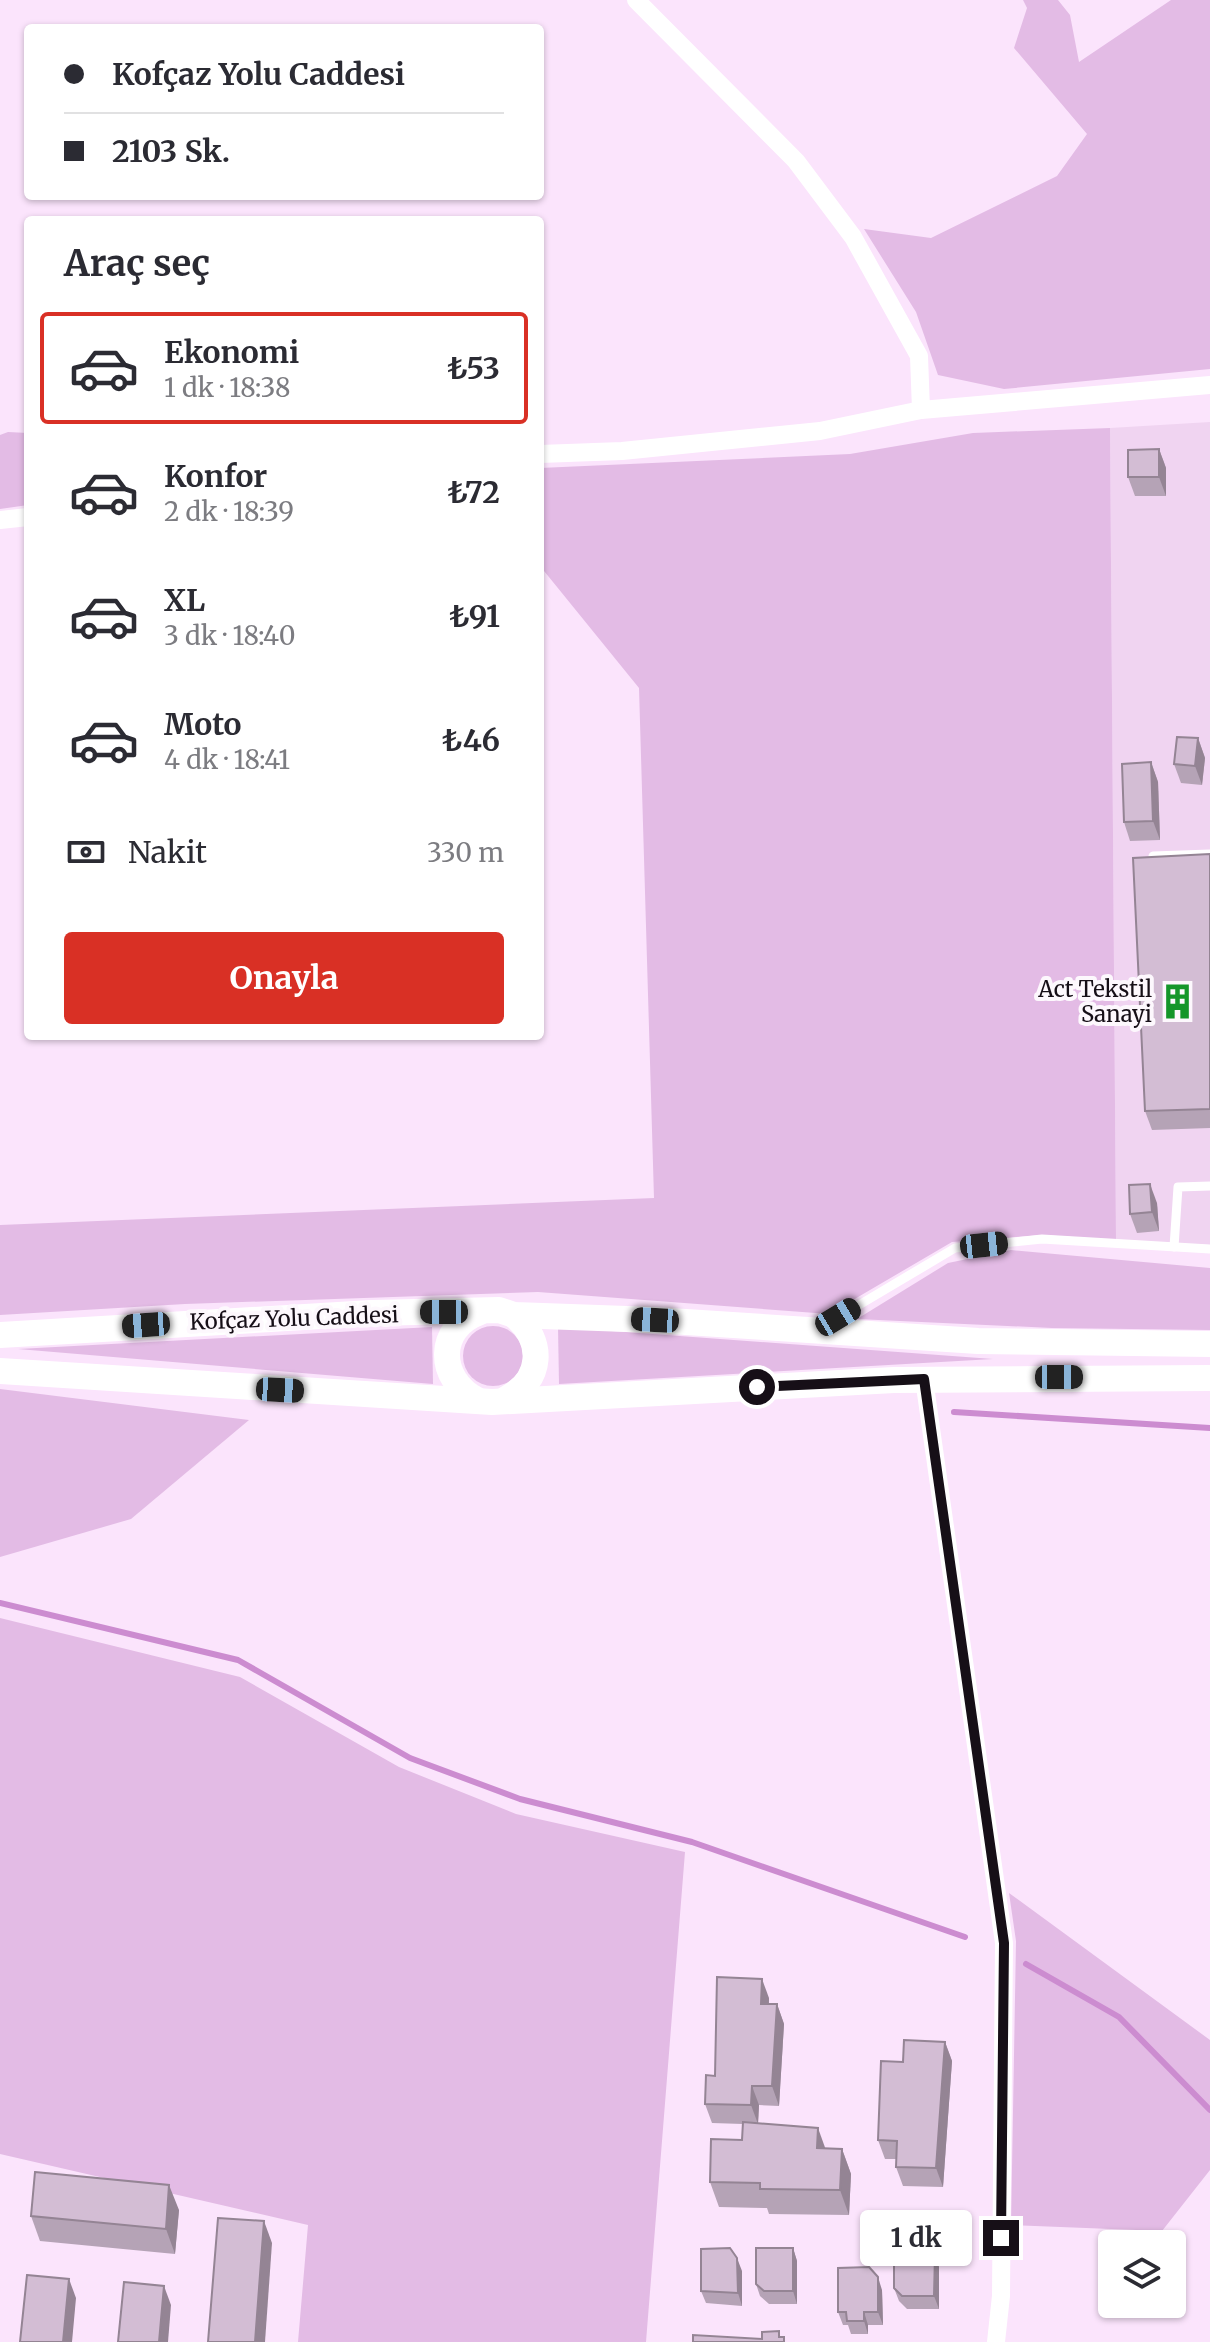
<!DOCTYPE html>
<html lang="tr">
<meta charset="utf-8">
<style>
:root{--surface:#fff;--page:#f2f2f3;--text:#2b2b33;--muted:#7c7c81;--line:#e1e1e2;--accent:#d93025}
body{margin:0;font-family:Merriweather,serif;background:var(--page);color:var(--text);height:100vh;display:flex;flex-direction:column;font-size:30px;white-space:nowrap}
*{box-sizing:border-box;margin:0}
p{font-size:26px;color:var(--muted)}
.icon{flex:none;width:44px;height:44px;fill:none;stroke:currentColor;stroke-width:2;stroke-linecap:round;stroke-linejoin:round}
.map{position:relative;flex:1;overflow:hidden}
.details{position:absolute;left:24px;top:216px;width:520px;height:824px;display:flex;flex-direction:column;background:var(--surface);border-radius:8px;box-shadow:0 2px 6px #0004}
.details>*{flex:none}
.guide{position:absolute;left:24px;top:24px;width:520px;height:176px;border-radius:8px;box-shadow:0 2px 6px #0004;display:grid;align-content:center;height:176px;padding:0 40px;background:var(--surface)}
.buttons{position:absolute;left:1098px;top:2230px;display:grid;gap:16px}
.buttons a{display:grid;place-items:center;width:88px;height:88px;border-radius:8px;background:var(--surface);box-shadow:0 2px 6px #0004;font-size:40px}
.end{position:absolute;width:36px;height:36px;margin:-18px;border:10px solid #160f17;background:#fff;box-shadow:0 0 0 4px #fff}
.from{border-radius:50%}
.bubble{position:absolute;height:56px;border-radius:8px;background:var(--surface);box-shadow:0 2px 6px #0004;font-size:26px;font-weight:700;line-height:56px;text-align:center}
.car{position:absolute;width:24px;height:48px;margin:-24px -12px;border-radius:10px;box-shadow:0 0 6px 2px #0007;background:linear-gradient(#222 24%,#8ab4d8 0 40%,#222 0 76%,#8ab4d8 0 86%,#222 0)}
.guide b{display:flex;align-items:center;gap:28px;height:76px;font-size:30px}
.guide b+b{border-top:2px solid var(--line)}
.guide i{width:20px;height:20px;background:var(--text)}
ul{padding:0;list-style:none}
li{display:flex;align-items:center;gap:24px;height:112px;margin:0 16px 12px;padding:0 24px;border:4px solid transparent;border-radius:8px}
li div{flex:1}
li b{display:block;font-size:30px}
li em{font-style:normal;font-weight:700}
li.active{border-color:var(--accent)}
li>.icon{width:72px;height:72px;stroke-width:1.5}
h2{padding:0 40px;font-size:36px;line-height:96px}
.pay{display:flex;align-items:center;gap:20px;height:88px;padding:0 40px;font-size:30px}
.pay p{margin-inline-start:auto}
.action{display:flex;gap:16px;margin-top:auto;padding:16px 40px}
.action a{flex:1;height:92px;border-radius:8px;background:var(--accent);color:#fff;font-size:32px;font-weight:700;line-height:92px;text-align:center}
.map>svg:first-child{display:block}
</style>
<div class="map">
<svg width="1210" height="2342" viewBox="0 0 1210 2342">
<rect width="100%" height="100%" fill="#fbe4fc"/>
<polygon fill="#f0d4f1" points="1210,422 1210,1245 1116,1240 1110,428"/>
<g fill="#e3bbe5">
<polygon points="1023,0 1058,0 1070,15 1079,62 1171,0 1210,0 1210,369 1004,389 938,375 916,312 864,229 931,238 1057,176 1087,134 1014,48 1027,8"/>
<polygon points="1110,428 1116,1240 1043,1235 952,1242 829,1314 538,1292 185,1304 0,1315 0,1225 654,1198 639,688 540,566 540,468 850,454 973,433"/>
<polygon points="8,432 28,433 28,505 0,509 0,435"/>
<polygon points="1011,1250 1210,1268 1210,1330 1052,1328 857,1319 948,1263"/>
<circle cx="493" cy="1356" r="30"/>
<polygon points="432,1327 433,1384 18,1349"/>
<polygon points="558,1327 993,1359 559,1384"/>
<polygon points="0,1389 249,1420 131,1519 0,1557"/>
<polygon points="0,1618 240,1677 399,1767 516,1814 685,1852 646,2342 298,2342 308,2225 0,2154"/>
<polygon points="1009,1893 1210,2040 1210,2170 1162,2231 1011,2225 1016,1941"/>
</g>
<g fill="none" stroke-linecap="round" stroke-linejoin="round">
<g stroke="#cc8cd0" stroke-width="6">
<polyline points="954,1412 1210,1428"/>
<polyline points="0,1603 238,1660 410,1758 520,1799 692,1842 965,1937"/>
<polyline points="1026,1964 1119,2017 1210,2110"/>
</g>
<g stroke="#fff" stroke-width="9">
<polyline points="1153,856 1210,854"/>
<polyline points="1174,1247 1178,1187 1210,1186"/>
<polyline points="827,1324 955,1248 1042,1239 1210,1249"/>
</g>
<g stroke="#fff" stroke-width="18">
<polyline points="636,0 796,161 853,237 919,356 921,410"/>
<polyline points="540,454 622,451 820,431 921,410 1210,385"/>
<polyline points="0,520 28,517"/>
<polyline points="924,1379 1004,1943 1001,2296 996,2342"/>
</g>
<g stroke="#fff" stroke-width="26">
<polyline points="0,1335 372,1313 499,1310 514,1315 655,1320 978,1341 1210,1344"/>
<polyline points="0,1371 492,1402 894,1380 1210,1378"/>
<path d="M506 1399C543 1380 545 1341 514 1315"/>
<path d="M477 1400C437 1379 436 1328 480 1312"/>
</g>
</g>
<g fill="#b5a3b6">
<polygon points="1159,449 1166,468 1166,496 1135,496 1128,477"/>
<polygon points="1198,738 1205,758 1202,785 1181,783 1174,764"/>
<polygon points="1151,762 1158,782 1160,840 1130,841 1124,822"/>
<polygon points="1210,854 1210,1128 1152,1130 1145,1111"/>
<polygon points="1157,1203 1159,1231 1137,1233 1130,1214"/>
<polygon points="769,1998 769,2004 777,2004 784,2024 779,2106 759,2105 758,2123 825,2149 842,2149 851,2174 849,2215 769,2214 767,2208 719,2207 710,2182 742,2140 743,2124 712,2123 705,2104 715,2076"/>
<polygon points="945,2042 952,2061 943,2187 903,2186 896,2167 896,2159 885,2159 878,2140 903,2062"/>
<polygon points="179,2210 175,2254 40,2241 31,2216"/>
<polygon points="793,2248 797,2261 797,2304 769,2304 760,2296 756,2284"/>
<polygon points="927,2248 929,2254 939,2267 939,2309 907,2309 899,2301 894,2288 910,2254"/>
<polygon points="742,2271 742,2306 706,2303 701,2291"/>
<polygon points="882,2290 883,2325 868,2325 868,2334 851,2334 848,2325 843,2325 838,2312"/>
</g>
<g fill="#948494">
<polygon points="1159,449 1166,468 1166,496 1159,477"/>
<polygon points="1198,738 1205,758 1202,785 1195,766"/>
<polygon points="1151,762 1158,782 1160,840 1153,821"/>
<polygon points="1150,1184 1157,1203 1159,1231 1152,1212"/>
<polygon points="762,1979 769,1998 768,2023 761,2004"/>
<polygon points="777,2004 784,2024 779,2106 772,2086"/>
<polygon points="945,2042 952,2061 943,2187 936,2168"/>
<polygon points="752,2086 759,2105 758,2124 751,2105"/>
<polygon points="818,2128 827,2153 817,2148"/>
<polygon points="842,2149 851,2174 849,2215 840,2190"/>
<polygon points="169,2185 179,2210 175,2254 166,2229"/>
<polygon points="264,2221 272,2243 265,2342 255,2342"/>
<polygon points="793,2248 797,2261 797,2304 793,2291"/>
<polygon points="935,2254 939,2267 939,2309 934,2296"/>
<polygon points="737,2258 742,2271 742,2306 738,2293"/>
<polygon points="878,2277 882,2290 883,2325 878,2312"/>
<polygon points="69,2279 76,2298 72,2342 63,2342"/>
<polygon points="164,2286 171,2305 168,2342 159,2342"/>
<polygon points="864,2312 868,2325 868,2334 864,2321"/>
</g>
<g fill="#d3bdd4" stroke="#948494" stroke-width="2">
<polygon points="1159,449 1159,477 1128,477 1128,450"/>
<polygon points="1177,737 1198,738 1195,766 1174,764"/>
<polygon points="1151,762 1153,821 1124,822 1122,764"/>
<polygon points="1210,854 1210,1109 1145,1111 1133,858"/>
<polygon points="1150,1184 1152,1212 1130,1214 1129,1185"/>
<polygon points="717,1977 762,1979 761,2004 777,2004 772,2086 752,2086 751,2105 705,2104 706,2075 715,2076"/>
<polygon points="904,2040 945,2042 936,2168 896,2167 897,2141 878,2140 881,2061 903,2062"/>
<polygon points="743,2122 818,2128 817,2148 842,2149 840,2190 760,2189 760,2183 710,2182 711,2139 742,2140"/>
<polygon points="35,2172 169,2185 166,2229 31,2216"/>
<polygon points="218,2218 264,2221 255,2342 208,2342"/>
<polygon points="730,2248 737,2258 738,2293 701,2291 701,2249"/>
<polygon points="756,2248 793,2248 793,2291 764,2291 756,2284"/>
<polygon points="910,2248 927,2248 927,2254 935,2254 934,2296 902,2296 894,2288 894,2254 910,2254"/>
<polygon points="869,2267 878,2277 878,2312 864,2312 864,2321 847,2321 846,2312 838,2312 838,2268"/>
<polygon points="27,2275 69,2279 63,2342 20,2342"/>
<polygon points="124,2282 164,2286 159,2342 118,2342"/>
<polygon points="779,2331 779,2337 784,2337 784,2342 693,2342 693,2335 762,2339 762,2332"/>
</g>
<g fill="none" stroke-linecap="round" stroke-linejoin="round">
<polyline stroke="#160f17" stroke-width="10" points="757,1387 924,1379 1004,1943 1001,2238"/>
</g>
<defs>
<symbol id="building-bare" viewBox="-9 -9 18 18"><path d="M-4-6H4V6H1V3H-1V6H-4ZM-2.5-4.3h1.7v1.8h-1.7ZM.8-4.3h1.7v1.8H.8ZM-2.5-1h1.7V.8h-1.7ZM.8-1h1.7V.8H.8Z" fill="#15962a" stroke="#fdf8fd" stroke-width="2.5" paint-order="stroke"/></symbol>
</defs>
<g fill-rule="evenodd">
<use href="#building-bare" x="1152" y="976" width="51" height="51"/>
</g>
<g text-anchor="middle" stroke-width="8" stroke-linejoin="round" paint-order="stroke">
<g font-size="22" fill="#160f17" stroke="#fdf8fd" text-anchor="end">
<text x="1152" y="997">Act Tekstil<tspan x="1152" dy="25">Sanayi</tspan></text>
</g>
<g font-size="22" fill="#160f17" stroke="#fdf8fd">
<text transform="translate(294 1318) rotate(-2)" y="8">Kofçaz Yolu Caddesi</text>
</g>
</g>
</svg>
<div class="buttons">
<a><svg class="icon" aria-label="layers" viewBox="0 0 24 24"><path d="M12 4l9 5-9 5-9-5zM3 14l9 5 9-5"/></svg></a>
</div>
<i class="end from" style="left:757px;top:1387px"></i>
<i class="end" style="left:1001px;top:2238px"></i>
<div class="bubble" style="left:860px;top:2210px;width:112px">1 dk</div>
<i class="car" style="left:984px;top:1245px;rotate:84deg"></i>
<i class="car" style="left:444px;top:1312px;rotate:270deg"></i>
<i class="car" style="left:838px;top:1317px;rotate:59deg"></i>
<i class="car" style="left:655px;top:1320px;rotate:273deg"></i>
<i class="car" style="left:146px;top:1325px;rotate:266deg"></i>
<i class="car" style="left:1059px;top:1377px;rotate:90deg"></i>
<i class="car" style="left:280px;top:1390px;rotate:93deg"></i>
<div class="guide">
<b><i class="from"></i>Kofçaz Yolu Caddesi</b>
<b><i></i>2103 Sk.</b>
</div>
<section class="details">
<h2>Araç seç</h2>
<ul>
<li class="active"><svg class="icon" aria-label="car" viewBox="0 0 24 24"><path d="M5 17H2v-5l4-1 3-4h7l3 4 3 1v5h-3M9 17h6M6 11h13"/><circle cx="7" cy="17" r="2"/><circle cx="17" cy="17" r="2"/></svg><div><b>Ekonomi</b><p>1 dk · 18:38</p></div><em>₺53</em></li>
<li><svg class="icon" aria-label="car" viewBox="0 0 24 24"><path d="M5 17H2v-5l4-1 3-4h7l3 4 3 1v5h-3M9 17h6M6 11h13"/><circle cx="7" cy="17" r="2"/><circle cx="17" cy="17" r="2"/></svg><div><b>Konfor</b><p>2 dk · 18:39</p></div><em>₺72</em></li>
<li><svg class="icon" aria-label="car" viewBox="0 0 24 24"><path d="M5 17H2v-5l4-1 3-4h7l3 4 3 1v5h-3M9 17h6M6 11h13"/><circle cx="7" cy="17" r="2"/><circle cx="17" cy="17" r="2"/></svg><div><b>XL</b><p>3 dk · 18:40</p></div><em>₺91</em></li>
<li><svg class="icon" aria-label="car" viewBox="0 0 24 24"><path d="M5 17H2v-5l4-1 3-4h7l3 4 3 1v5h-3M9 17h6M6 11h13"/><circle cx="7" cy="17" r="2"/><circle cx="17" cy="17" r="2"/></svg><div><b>Moto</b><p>4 dk · 18:41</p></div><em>₺46</em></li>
</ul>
<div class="pay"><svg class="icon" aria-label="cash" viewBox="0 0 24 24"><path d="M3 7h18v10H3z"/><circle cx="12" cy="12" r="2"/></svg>Nakit<p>330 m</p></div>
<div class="action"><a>Onayla</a></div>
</section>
</div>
